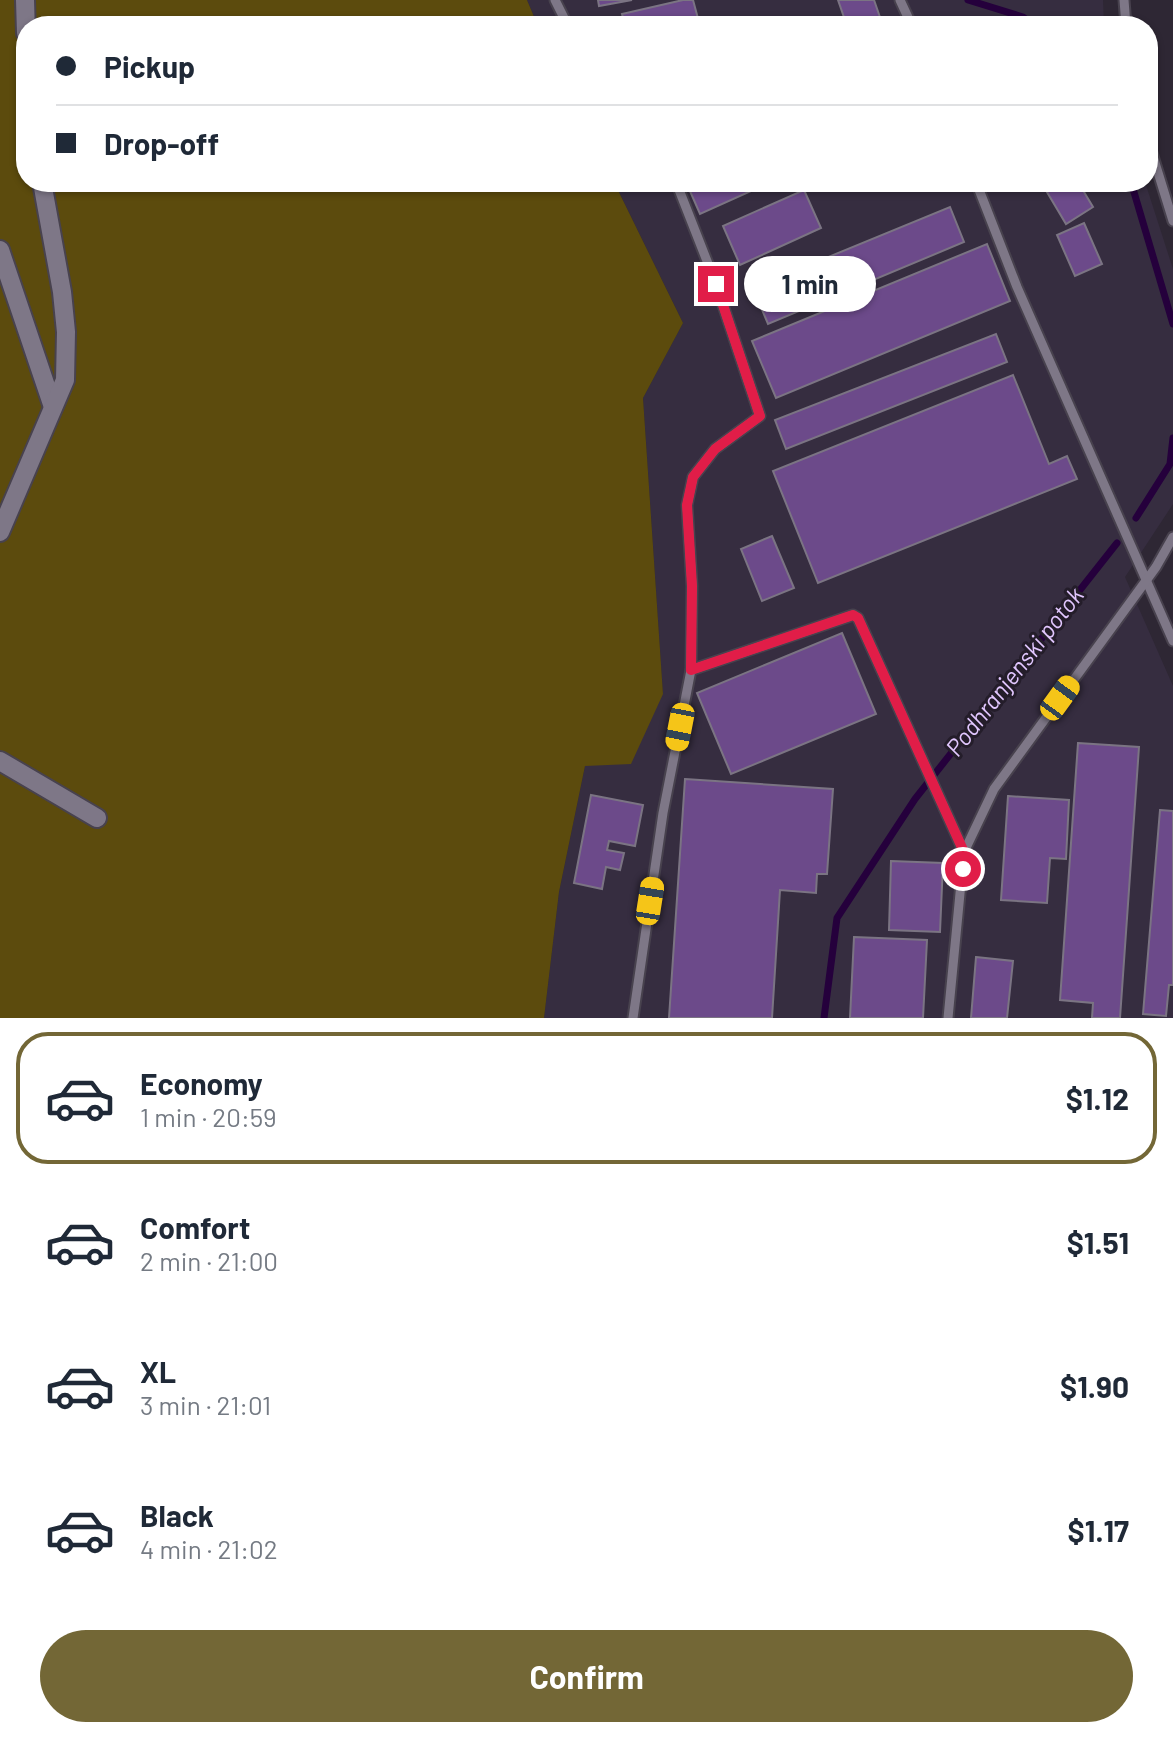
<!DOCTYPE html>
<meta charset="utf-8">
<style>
:root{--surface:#fff;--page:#f2f2f3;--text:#1f2937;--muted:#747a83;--line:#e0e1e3;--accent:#736736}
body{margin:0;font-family:Barlow,sans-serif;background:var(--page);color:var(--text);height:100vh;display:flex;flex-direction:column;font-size:30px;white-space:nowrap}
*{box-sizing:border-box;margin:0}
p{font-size:26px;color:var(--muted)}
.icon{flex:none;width:44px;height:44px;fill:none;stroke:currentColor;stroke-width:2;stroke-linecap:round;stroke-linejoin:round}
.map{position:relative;height:1018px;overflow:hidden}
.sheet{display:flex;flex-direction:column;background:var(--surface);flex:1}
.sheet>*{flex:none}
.guide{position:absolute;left:16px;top:16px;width:1142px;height:176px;border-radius:32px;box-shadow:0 2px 6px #0004;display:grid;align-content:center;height:176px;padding:0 40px;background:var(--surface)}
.end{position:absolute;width:36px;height:36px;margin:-18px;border:10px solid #e11d48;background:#fff;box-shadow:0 0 0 4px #fff}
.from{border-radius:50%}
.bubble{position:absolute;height:56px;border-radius:28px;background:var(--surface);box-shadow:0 2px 6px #0004;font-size:26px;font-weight:700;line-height:56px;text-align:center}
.car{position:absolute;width:24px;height:48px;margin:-24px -12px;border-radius:10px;box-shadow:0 0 6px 2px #0007;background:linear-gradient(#f5c518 24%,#345 0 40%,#f5c518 0 76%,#345 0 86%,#f5c518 0)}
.guide b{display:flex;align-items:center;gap:28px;height:76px;font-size:30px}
.guide b+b{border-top:2px solid var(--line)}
.guide i{width:20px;height:20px;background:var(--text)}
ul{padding:14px 0 0;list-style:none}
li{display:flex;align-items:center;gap:24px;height:132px;margin:0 16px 12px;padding:0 24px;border:4px solid transparent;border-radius:32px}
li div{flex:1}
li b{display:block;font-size:30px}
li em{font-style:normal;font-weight:700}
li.current{border-color:var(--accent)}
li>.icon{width:72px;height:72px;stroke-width:1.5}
.action{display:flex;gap:16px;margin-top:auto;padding:16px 40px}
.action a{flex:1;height:92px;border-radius:48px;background:var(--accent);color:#fff;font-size:32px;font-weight:700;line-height:92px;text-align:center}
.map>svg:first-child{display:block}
</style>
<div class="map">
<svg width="1173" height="1018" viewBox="0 0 1173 1018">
<rect width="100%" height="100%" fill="#2e2734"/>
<g fill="#362d40">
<polygon points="527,0 1103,0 1104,26 538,26"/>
<polygon points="614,182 1145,182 1173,269 1173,504 1125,577 1173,686 1173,1018 544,1018 559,892 585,766 663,694 643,398 683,323"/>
</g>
<polygon fill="#5c4b0d" points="0,0 527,0 538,26 26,26 26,182 614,182 683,323 643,398 663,694 631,764 585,766 559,892 544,1018 0,1018"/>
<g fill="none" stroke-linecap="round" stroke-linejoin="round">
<g stroke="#25003c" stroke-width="7">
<polyline points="968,0 1023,17 1035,26"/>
<polyline points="1131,182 1173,324"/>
<polyline points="1136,518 1170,464 1173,438"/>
<polyline points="824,1018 837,918 915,799 1117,543"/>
</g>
</g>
<g fill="#6c4a8a" stroke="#7b7483" stroke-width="2">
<polygon points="598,0 632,0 599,6"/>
<polygon points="683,0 693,0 700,26 625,26 622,14"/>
<polygon points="838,0 874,0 882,23 847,26"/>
<polygon points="686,182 771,182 700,214"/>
<polygon points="1041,182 1078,182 1093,207 1066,224"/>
<polygon points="804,190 821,228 740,265 723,226"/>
<polygon points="950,207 964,242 768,324 753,288"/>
<polygon points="1084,223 1102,264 1075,276 1057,235"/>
<polygon points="987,244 1010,301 776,398 752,341"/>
<polygon points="996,334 1007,362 786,449 775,420"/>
<polygon points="1013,375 1049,464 1067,456 1077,479 818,583 773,471"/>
<polygon points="772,536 794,588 762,601 741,549"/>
<polygon points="842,633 876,714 731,774 697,693"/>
<polygon points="1078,743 1139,747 1120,1018 1092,1018 1093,1003 1060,1000"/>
<polygon points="685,779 833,789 827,874 817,874 816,893 780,890 772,1018 669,1018"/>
<polygon points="591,795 643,805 635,846 609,841 607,850 624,853 620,870 606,867 602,889 574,883"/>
<polygon points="1008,796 1069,800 1066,859 1050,858 1047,903 1001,900"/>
<polygon points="1160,810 1173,811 1173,985 1169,985 1166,1016 1143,1014"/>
<polygon points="891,861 943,863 940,932 889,930"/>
<polygon points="854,937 927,940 923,1018 850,1018"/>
<polygon points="976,957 1013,961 1007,1018 971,1018"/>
</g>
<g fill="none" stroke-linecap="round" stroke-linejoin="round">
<defs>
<g id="service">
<polyline points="555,0 568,26"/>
<polyline points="900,0 912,26"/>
<polyline points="1124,0 1126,26"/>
<polyline points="1148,140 1173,221"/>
<polyline points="676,182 716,284 760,416 715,449 693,477 687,505 692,586 691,670"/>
<polyline points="976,182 1017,287 1173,641"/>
<polyline points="633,1018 663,813 691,670 853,615 858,618 964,852"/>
<polyline points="948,1018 964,852 994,789 1156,567 1173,537"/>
</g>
<g id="minor">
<polyline points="25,0 26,33"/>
<polyline points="0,250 52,404"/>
<polyline points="0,532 65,380 66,332 62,292 42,182"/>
<polyline points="0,761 97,818"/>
</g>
</defs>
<use href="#service" stroke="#48424e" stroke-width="13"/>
<use href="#minor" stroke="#48424e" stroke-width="22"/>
<use href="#service" stroke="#7e7787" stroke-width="9"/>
<use href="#minor" stroke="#7e7787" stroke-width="18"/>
</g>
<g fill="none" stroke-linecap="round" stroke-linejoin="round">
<polyline stroke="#e11d48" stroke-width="10" points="716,284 760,416 715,449 693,477 687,505 692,586 691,670 853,615 858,618 964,852 963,869"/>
</g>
<g text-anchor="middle" stroke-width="6" stroke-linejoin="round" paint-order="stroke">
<g font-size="24" font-style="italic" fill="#e2c7ff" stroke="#241d2a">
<text transform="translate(1015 672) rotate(-52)" y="8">Podhranjenski potok</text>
</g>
</g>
</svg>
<i class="end from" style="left:963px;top:869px"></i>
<i class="end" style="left:716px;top:284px"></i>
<div class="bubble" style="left:744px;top:256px;width:132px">1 min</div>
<i class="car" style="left:1060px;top:698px;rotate:36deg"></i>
<i class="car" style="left:680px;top:727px;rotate:191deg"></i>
<i class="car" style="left:650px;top:901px;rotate:9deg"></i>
<div class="guide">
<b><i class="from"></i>Pickup</b>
<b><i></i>Drop-off</b>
</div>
</div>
<section class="sheet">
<ul>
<li class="current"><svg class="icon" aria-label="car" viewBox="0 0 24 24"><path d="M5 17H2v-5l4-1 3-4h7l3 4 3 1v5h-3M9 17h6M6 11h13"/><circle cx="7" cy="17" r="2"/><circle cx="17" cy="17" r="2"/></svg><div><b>Economy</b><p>1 min · 20:59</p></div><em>$1.12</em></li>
<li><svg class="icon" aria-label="car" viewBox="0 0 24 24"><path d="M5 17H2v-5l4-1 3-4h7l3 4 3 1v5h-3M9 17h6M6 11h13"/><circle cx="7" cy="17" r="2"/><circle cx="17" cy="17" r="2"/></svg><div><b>Comfort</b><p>2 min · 21:00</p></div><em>$1.51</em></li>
<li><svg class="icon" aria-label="car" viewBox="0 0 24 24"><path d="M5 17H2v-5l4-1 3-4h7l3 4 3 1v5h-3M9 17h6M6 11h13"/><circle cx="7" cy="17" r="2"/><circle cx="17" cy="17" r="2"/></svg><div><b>XL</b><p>3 min · 21:01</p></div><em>$1.90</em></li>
<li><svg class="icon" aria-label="car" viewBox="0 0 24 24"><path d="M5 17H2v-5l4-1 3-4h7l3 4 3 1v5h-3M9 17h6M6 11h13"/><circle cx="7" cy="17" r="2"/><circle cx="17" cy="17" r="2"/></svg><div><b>Black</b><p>4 min · 21:02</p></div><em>$1.17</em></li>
</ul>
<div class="action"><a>Confirm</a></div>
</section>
